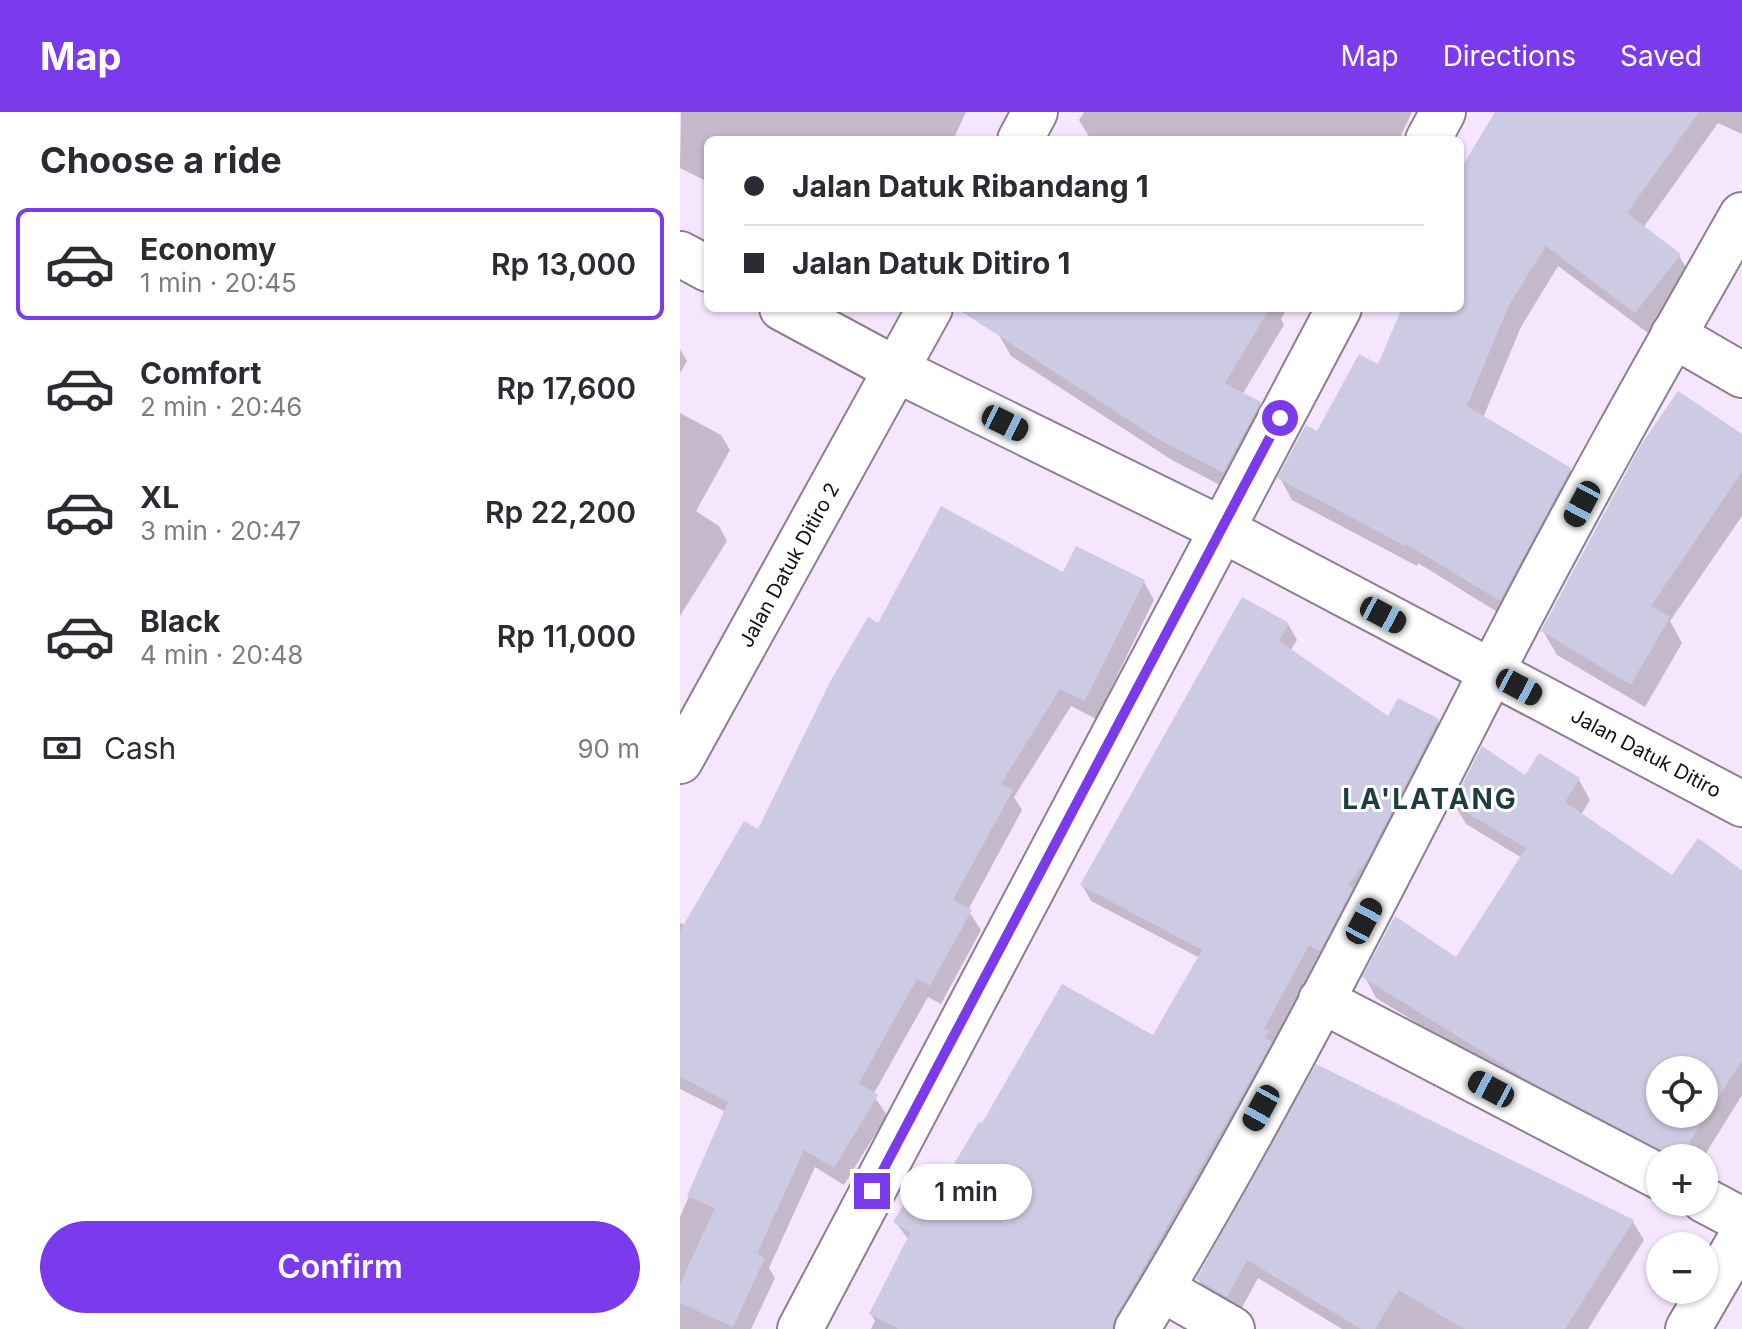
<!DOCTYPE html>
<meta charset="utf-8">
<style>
:root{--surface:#fff;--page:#f7f7f7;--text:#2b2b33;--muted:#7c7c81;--line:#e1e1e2;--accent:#7c3aed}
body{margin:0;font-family:Inter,sans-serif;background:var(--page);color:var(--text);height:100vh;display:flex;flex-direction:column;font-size:30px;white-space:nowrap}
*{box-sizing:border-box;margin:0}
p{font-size:26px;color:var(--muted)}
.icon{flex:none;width:44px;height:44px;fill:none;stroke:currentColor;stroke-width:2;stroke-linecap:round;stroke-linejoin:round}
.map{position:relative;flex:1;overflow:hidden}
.side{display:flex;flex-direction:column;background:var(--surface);width:680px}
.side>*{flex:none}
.hud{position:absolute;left:24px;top:24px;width:760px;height:176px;border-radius:12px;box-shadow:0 2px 6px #0004;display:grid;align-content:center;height:176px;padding:0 40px;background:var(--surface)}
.controls{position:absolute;left:966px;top:944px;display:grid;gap:16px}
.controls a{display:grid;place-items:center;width:72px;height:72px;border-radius:50%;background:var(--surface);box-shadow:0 2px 6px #0004;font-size:40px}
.end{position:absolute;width:36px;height:36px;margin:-18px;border:10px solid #7c3aed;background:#fff;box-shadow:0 0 0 4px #fff}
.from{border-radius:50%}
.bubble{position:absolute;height:56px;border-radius:28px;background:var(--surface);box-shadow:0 2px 6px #0004;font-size:26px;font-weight:600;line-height:56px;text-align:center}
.car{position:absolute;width:24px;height:48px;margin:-24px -12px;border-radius:10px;box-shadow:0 0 6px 2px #0007;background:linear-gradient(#222 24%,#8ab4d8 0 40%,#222 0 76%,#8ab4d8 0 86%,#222 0)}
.hud b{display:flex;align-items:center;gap:28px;height:76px;font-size:30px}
.hud b+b{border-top:2px solid var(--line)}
.hud i{width:20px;height:20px;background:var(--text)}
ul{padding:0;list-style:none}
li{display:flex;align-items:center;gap:24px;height:112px;margin:0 16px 12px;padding:0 24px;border:4px solid transparent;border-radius:12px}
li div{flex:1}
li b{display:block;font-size:30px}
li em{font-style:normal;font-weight:600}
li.on{border-color:var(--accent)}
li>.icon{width:72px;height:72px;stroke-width:1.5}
h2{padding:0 40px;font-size:36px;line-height:96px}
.pay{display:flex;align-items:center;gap:20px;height:88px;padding:0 40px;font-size:30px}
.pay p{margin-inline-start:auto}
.primary-button{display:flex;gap:16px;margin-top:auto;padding:16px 40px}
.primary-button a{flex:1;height:92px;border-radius:48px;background:var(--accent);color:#fff;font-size:32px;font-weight:600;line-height:92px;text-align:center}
header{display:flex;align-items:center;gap:48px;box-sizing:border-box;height:112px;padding:0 40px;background:var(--accent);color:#fff}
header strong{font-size:38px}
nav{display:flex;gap:44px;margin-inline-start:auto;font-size:28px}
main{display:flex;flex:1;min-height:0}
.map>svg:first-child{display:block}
</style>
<header>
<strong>Map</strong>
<nav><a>Map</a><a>Directions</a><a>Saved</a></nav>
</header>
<main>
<section class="side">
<h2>Choose a ride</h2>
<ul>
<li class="on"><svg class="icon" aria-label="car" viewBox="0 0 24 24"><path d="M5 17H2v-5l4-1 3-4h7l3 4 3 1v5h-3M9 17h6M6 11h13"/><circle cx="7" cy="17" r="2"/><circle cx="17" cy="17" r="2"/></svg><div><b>Economy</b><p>1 min · 20:45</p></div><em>Rp 13,000</em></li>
<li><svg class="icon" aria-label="car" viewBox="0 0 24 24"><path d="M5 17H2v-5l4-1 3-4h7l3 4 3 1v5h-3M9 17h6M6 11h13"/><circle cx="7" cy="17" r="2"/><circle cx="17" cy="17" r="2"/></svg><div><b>Comfort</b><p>2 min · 20:46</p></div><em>Rp 17,600</em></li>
<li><svg class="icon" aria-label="car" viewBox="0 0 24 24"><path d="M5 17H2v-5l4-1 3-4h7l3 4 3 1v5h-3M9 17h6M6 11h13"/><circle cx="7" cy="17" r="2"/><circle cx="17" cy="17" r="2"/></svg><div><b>XL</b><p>3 min · 20:47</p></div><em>Rp 22,200</em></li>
<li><svg class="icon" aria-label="car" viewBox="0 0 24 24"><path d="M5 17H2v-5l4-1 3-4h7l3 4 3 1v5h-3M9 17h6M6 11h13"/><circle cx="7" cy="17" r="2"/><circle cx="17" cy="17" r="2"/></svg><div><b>Black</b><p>4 min · 20:48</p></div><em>Rp 11,000</em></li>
</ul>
<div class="pay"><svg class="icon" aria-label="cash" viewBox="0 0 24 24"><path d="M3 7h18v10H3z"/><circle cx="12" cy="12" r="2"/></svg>Cash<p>90 m</p></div>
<div class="primary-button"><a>Confirm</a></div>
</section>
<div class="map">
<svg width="1062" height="1217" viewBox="0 0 1062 1217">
<rect width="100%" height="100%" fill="#f5e6fe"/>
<g fill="#0003" fill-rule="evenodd">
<polygon points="1,0 286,0 273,28 28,28 28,70 0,56"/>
<polygon points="404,0 732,0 719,28 411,28 399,8"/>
<polygon points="826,0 1062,0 1062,22 1038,11 963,116 999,144 1012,165 968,221 878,154 841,215 803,306 890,357 902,379 832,509 738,451 737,454 612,388 600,366 699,255 725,196 780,196 780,62"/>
<polygon points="337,196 607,196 601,207 604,213 562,283 580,291 592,312 555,381 492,348 331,244 319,223"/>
<polygon points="0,237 7,249 0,261"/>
<polygon points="0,301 41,323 50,338 16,399 39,414 47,429 0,504"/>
<polygon points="1062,325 1062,404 990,509 1002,531 965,595 877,543 863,519"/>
<polygon points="384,463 464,470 474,488 416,607 391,594 334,685 342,698 288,798 301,818 261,892 248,885 193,983 207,1003 164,1073 135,1055 89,1156 95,1166 71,1217 0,1217 0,1105 46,1000 0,977 0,811 6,813 79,720 199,513"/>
<polygon points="608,512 617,528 610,539 709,607 758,609 767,624 649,853 638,847 593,931 596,936 445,1217 191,1217 195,1209 191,1202 229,1128 215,1110 474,926 520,846 411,789 402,773"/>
<path d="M845 665 899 668 910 688 901 703 992 766 1062 761V983L1023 1046H980L867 990 696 886 685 865 777 848 842 746 786 712 774 692ZM980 958H1024V1002H980Z"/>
<polygon points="637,954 953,1110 964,1128 908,1217 662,1217 578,1166 558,1203 529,1186 518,1167"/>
</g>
<g fill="#cdcae3" fill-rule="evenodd">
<polygon points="815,0 1019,0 947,101 1001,142 955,201 866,134 829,193 787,294 891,356 820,489 726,432 725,434 597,366 626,313 637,319 679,242 698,252 722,196 780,196 780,58"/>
<polygon points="276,196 590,196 545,271 581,290 543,361 478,327"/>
<polygon points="998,279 1062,322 1062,360 971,494 990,505 951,573 861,519 961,333"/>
<polygon points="261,394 383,460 396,434 465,468 405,589 380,577 321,672 333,678 273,788 292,798 250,874 237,867 179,971 198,983 154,1056 124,1038 77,1142 85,1146 53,1215 0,1191 0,1172 35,1096 7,1084 48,990 0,965 0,819 64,709 78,717 150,570 188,505 198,511"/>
<polygon points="562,485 609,511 599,529 708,604 718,586 759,607 687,748 668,773 673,776 640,839 629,833 584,917 589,919 585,926 592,930 436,1204 432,1217 219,1217 189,1202 230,1121 213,1110 243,1060 262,1072 299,1010 302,1011 382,872 473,923 522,838 400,773"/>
<path d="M802 634 845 663 859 641 900 666 885 690 992 763 1018 726 1062 758V949L1001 1043 997 1040 994 1045 853 971 682 865 715 804 776 845 846 736 772 692ZM980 958H1024V1002H980Z"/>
<polygon points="636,952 954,1108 885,1217 784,1217 719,1178 695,1217 681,1217 567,1148 547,1185 516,1167"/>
</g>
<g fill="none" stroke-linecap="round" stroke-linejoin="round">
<defs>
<g id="minor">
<polyline points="340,28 355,0"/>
<polyline points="748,28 763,0"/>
<polyline points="993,223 1062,263"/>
<polyline points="0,649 250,196"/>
<polyline points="641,888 980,1065"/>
<polyline points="1024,1088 1062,1108"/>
<polyline points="482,1177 552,1217"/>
<polyline points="120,1217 659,196"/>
<path d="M457 1217C586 1005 698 782 811 561 890 406 976 254 1062 103"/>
<polyline points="1008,1217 1062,1124"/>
</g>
<g id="tertiary">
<polyline points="0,142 28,157"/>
<polyline points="102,196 217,258 541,417 1062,692"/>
</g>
</defs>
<use href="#minor" stroke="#8c7e93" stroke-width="48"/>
<use href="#tertiary" stroke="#8c7e93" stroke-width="48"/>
<use href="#minor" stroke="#fff" stroke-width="44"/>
<use href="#tertiary" stroke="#fff" stroke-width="44"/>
</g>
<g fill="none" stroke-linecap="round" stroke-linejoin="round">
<polyline stroke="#7c3aed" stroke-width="10" points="192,1079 600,306"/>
</g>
<g text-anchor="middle" stroke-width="6" stroke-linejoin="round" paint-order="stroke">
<g font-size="20" fill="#130e15" stroke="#fff">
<text transform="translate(109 453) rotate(-61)" y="7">Jalan Datuk Ditiro 2</text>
<text transform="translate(966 641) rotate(28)" y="7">Jalan Datuk Ditiro</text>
</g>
<g font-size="28" font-weight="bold" letter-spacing="2" fill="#1c3e41" stroke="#fff">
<text x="750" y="697">LA'LATANG</text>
</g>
</g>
</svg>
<div class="controls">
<a><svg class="icon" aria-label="locate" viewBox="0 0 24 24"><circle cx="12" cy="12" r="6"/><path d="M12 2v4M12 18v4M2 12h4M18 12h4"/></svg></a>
<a>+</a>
<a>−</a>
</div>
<i class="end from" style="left:600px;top:306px"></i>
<i class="end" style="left:192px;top:1079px"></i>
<div class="bubble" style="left:220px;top:1052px;width:132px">1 min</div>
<i class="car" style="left:325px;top:311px;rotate:116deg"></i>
<i class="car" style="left:902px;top:392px;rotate:208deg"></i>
<i class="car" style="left:703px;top:503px;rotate:118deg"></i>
<i class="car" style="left:839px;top:575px;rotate:118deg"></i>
<i class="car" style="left:684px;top:809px;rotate:28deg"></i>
<i class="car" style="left:811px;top:977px;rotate:298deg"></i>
<i class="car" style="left:581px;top:996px;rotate:209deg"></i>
<div class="hud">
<b><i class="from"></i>Jalan Datuk Ribandang 1</b>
<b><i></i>Jalan Datuk Ditiro 1</b>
</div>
</div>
</main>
